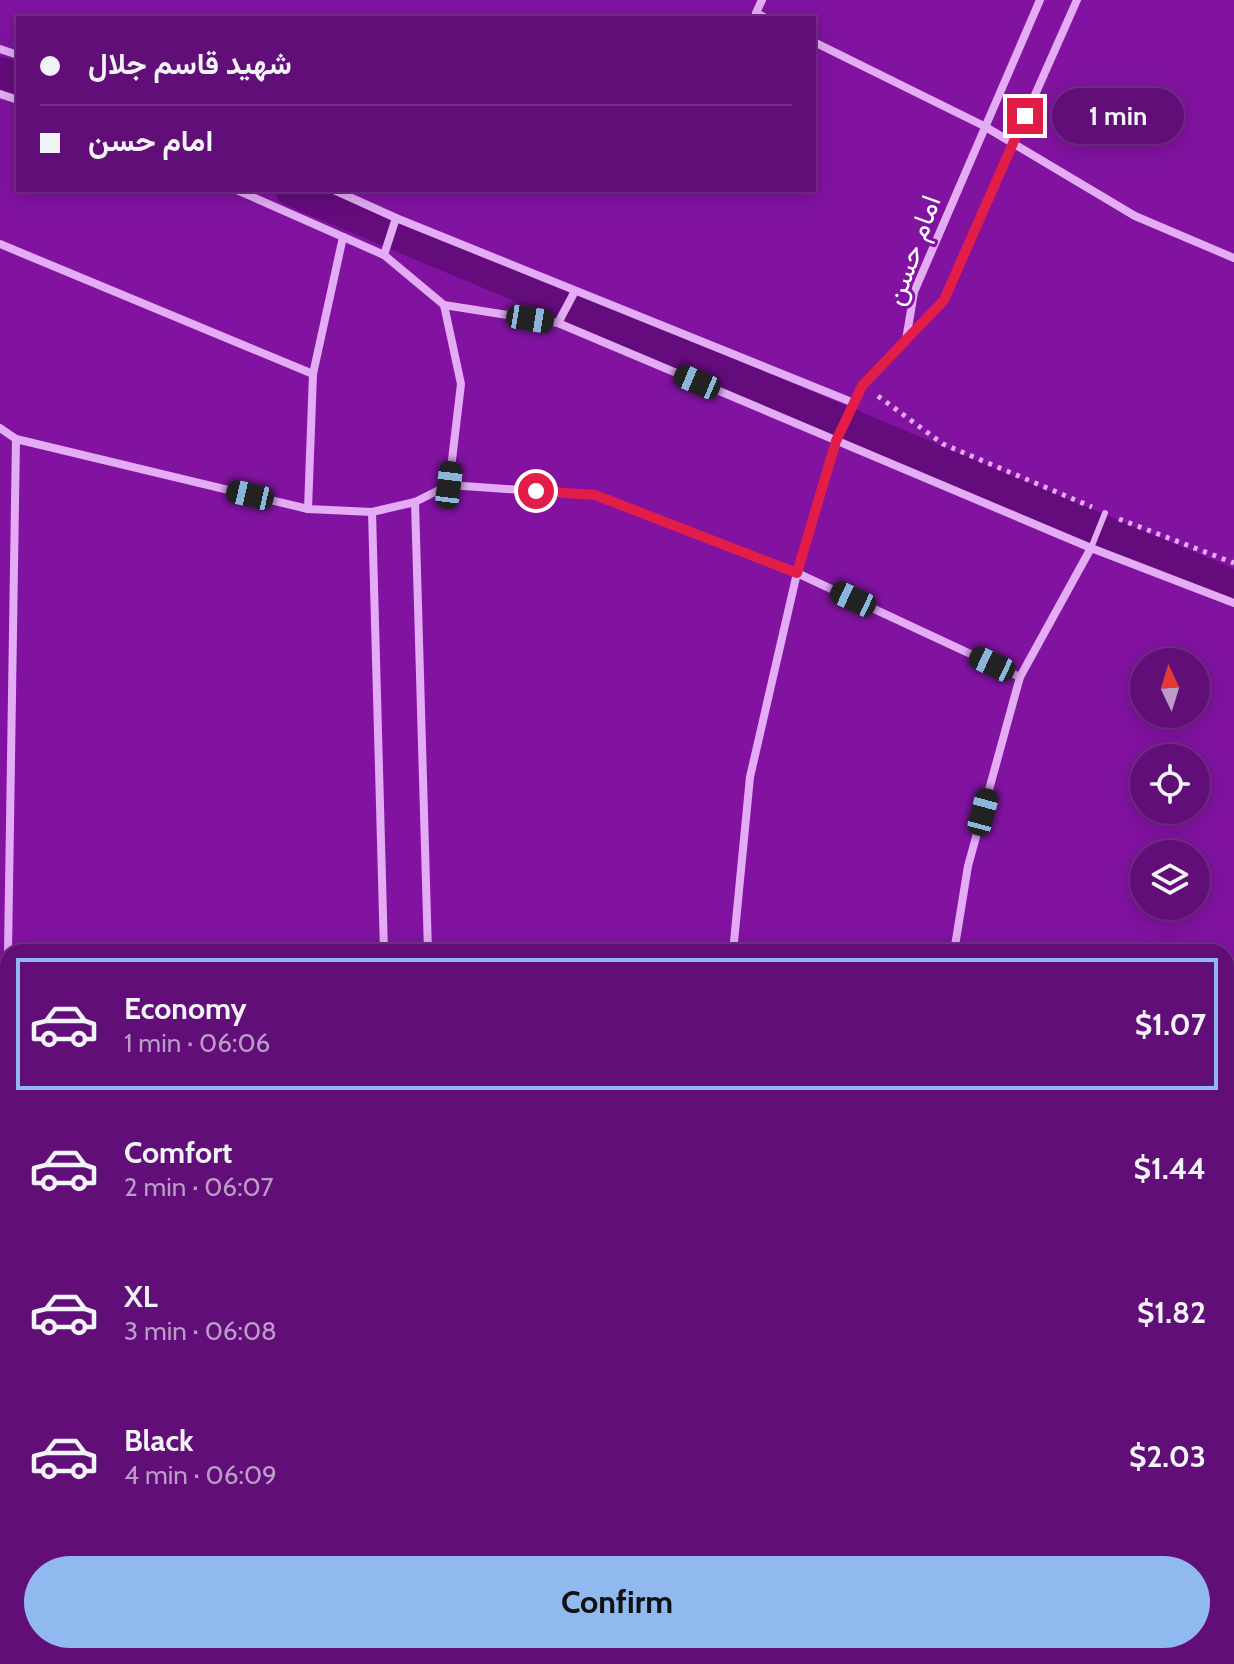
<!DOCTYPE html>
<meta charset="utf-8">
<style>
:root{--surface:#610e78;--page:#6a1c80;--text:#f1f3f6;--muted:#ba9cc6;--line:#752e8a;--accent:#90b9f0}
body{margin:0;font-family:Cabin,Vazirmatn,sans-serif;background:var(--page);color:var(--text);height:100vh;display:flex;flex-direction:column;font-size:30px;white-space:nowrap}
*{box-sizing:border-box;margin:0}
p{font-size:26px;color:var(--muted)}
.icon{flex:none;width:44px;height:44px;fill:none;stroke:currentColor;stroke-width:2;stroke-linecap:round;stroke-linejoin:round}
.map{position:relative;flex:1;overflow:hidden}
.drawer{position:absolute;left:0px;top:944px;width:1234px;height:720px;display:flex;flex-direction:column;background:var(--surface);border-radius:24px 24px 0 0;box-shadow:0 4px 20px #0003,0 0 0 2px var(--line)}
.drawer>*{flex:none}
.banner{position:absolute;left:16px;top:16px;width:800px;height:176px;border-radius:0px;box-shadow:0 4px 20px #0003,0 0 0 2px var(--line);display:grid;align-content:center;height:176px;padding:0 24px;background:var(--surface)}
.needle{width:52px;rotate:356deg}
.tools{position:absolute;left:1130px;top:648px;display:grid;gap:16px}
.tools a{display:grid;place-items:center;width:80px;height:80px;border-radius:50%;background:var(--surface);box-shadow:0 4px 20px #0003,0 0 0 2px var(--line);font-size:40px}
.end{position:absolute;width:36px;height:36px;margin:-18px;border:10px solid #e11d48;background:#fff;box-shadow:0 0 0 4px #fff}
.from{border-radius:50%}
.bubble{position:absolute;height:56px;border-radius:28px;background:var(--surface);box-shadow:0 4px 20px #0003,0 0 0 2px var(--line);font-size:26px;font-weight:700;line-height:56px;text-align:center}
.car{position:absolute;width:24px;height:48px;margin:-24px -12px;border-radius:10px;box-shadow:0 0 6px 2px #0007;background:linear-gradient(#222 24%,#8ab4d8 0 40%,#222 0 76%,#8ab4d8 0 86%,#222 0)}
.banner b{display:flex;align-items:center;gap:28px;height:76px;font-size:30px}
.banner b+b{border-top:2px solid var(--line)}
.banner i{width:20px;height:20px;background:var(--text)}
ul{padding:14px 0 0;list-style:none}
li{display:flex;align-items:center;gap:24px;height:132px;margin:0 16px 12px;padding:0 8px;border:4px solid transparent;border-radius:0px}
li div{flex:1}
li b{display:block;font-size:30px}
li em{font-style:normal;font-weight:700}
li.active{border-color:var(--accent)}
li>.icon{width:72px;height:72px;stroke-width:1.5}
.button{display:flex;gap:16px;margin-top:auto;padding:16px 24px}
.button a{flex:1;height:92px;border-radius:48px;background:var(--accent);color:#111;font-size:32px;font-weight:700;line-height:92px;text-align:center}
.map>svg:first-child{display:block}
</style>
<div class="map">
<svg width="1234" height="1664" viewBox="0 0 1234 1664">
<rect width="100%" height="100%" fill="#8113a0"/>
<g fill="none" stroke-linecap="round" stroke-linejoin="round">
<g stroke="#650c7d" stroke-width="32">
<polyline points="0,73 18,78"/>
<polyline points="291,190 1234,586"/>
</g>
<g stroke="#e3acf4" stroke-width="5" stroke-dasharray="4 6" stroke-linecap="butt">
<polyline points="878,396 943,444 1092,507"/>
<polyline points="1119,519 1234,563"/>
</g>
<polyline stroke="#e3acf4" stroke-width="6" points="1091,548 1105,513"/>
<g stroke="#e3acf4" stroke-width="8">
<polyline points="762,0 756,13 766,18"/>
<polyline points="1040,0 914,292 906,340 944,300 1077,0"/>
<polyline points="814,42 984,126 1135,216 1234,258"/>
<polyline points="0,49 18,55"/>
<polyline points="0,94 18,100"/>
<polyline points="237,190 384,255 444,305 461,384 449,485"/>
<polyline points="334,190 396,218"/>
<polyline points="0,244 313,374 308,509"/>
<polyline points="384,255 396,218 854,403"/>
<polyline points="444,305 558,323 1091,548 1020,677"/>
<polyline points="558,323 575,291"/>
<polyline points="313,374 343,237"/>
<polyline points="0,428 16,439"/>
<polyline points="415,502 428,952"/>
<polyline points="372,512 384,952"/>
<polyline points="1091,548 1234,603"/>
<polyline points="733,952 750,777 797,573 836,441 862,386 906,340"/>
<polyline points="1226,1021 1234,1021"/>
<polyline points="1226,1208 1234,1208"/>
<polyline points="1226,1434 1234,1434"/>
<polyline points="0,1464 16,439 308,509 372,512 415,502 449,485 595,495 797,573 1020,677 968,866 954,952"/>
<polyline points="0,1623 8,1623"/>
<polyline points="1226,1635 1234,1635"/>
<polyline points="402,1656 402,1664"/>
<polyline points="448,1656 448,1664"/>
</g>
</g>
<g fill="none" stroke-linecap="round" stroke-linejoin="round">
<polyline stroke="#e11d48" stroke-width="10" points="536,491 595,495 797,573 836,441 862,386 944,300 1025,116"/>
</g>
<g text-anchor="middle" stroke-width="6" stroke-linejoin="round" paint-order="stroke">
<g font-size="28" fill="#fff" stroke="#8113a0">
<text transform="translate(912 250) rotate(-70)" y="10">امام حسن</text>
</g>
</g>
</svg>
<div class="tools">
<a><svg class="needle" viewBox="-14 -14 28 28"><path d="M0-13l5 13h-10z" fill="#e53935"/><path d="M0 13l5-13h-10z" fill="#ba9cc6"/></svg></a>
<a><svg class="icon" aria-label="locate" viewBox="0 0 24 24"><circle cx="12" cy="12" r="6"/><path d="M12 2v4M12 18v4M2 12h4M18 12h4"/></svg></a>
<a><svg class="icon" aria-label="layers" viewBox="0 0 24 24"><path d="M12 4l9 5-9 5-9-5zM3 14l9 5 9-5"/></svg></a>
</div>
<i class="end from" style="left:536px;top:491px"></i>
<i class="end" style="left:1025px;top:116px"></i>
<div class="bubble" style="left:1052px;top:88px;width:132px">1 min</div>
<i class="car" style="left:530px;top:319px;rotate:99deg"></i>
<i class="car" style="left:697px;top:382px;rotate:293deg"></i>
<i class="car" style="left:449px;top:485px;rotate:7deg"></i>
<i class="car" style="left:250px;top:495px;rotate:283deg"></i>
<i class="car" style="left:853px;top:599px;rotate:295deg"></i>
<i class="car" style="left:992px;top:664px;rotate:295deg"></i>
<i class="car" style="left:983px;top:812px;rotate:15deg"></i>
<div class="banner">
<b><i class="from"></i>شهید قاسم جلال</b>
<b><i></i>امام حسن</b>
</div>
<section class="drawer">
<ul>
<li class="active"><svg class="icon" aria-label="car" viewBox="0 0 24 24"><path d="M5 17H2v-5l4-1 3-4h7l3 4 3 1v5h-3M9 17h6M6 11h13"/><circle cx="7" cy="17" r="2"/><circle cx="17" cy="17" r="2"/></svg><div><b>Economy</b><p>1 min · 06:06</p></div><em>$1.07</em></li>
<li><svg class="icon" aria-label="car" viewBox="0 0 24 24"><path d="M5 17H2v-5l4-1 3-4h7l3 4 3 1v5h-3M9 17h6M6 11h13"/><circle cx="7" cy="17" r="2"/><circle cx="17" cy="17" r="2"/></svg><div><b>Comfort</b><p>2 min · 06:07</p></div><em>$1.44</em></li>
<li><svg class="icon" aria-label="car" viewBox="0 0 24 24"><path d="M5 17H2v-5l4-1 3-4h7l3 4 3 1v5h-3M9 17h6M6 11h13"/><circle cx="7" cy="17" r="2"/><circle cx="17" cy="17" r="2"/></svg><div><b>XL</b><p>3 min · 06:08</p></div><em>$1.82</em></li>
<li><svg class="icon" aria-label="car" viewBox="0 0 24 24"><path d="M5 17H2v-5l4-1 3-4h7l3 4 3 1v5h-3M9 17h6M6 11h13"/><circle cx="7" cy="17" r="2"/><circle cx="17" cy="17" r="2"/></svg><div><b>Black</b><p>4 min · 06:09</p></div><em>$2.03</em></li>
</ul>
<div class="button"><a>Confirm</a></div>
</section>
</div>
